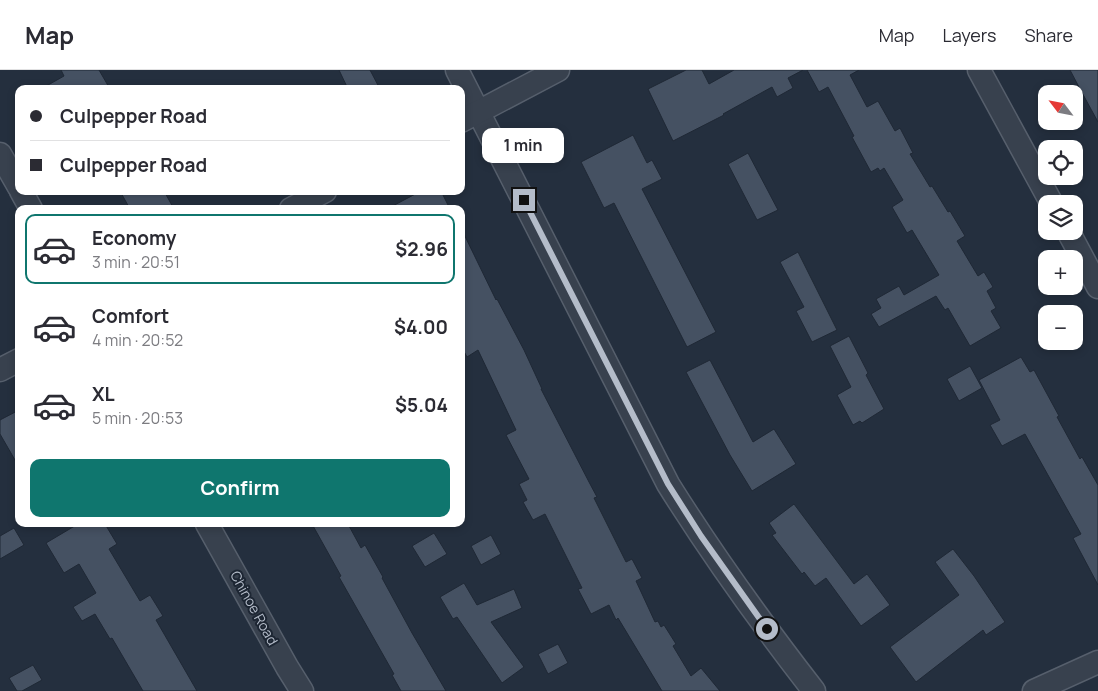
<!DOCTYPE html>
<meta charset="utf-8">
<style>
:root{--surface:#fff;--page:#f2f2f3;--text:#2b2b33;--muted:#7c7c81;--line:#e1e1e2;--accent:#0f766e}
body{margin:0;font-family:Manrope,sans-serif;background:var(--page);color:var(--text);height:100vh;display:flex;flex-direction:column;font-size:19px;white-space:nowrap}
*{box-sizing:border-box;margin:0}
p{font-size:16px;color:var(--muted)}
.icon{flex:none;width:28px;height:28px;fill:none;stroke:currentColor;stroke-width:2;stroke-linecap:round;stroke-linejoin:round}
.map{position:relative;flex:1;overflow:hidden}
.panel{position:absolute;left:15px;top:135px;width:450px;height:322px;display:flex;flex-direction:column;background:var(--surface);border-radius:10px;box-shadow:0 2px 8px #0003}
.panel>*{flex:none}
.banner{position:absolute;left:15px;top:15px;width:450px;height:110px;border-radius:10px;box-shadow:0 2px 8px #0003;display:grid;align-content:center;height:110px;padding:0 15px;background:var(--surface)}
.needle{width:32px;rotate:302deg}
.tools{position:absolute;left:1038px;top:15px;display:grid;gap:10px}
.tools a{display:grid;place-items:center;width:45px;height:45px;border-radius:10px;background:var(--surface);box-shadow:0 2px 8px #0003;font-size:25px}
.end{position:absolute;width:22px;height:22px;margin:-11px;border:6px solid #b4bcc9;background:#111;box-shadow:0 0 0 2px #111}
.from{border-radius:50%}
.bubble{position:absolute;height:35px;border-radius:10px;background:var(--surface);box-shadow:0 2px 8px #0003;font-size:16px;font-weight:700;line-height:35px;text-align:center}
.banner b{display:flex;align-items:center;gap:18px;height:48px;font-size:19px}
.banner b+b{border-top:1px solid var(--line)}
.banner i{width:12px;height:12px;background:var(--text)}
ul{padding:9px 0 0;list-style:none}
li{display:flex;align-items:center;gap:15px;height:70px;margin:0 10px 8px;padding:0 5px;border:2px solid transparent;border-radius:10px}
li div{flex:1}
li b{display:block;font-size:19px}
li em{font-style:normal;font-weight:700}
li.current{border-color:var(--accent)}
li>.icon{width:45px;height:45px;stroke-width:1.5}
.primary-button{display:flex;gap:10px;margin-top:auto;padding:10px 15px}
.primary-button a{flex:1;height:58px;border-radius:10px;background:var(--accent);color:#fff;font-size:20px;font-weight:700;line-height:58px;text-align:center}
header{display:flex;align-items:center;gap:30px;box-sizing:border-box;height:70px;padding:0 25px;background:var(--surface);border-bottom:1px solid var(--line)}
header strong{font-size:24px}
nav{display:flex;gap:28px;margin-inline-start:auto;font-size:18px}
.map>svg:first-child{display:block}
</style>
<header>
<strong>Map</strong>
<nav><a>Map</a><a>Layers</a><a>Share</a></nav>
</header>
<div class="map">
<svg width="1098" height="621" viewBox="0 0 1098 621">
<rect width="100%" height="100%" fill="#242f3e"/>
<g fill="#455162" stroke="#1f2835">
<polygon points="61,0 99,0 110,19 41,19 64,6"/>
<polygon points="339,0 370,0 380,19 348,19"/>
<polygon points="686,0 702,0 709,14 734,0 803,0 788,8 793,18 777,27 772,17 723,44 724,45 673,71 648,19"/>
<polygon points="807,0 859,0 850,5 867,37 878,31 895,61 900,58 913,83 910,84 930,117 932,116 948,142 950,141 965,166 957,171 978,206 984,202 993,217 987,221 996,238 991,241 1001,258 970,276 948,238 945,240 936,226 879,257 871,244 881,238 876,229 899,216 904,225 939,205 912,160 907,163 892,137 903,130 884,98 880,101 878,98 871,102 852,67 854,66 828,17 819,22"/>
<polygon points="1070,0 1098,0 1098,52 1080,19"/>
<polygon points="633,65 647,93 652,90 662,109 642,119 716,262 687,277 614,133 604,138 581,92"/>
<polygon points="748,83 778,140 757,150 728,94"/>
<polygon points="120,121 164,121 174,139 130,139"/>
<polygon points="421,121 441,121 450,139 387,139"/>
<polygon points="461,158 496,230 497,229 524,280 542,319 541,319 589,412 597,427 594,428 626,492 632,489 642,508 636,511 655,552 658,551 661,557 664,555 676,574 673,576 691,606 701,598 720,621 662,621 618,548 616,550 609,535 591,544 578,519 582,518 545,444 533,450 523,432 527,430 519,414 529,409 506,365 516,360 478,280 467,287 461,276"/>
<polygon points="798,182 837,260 812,272 796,241 804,237 780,192"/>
<polygon points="849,266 868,303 866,305 884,339 862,353 860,351 853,355 837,325 851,317 830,276"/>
<polygon points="1021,287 1030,302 1034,300 1059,346 1057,347 1080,389 1082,387 1098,415 1098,515 1073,468 1081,464 1025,364 1002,376 990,355 1000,350 979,310"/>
<polygon points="710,290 753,372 774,359 796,394 752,421 730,385 686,302"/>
<polygon points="970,296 982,318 959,331 947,309"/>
<polygon points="19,340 19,397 0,364 0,350"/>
<polygon points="794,434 854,514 867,504 890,535 861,556 826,508 815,516 804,502 802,504 772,465 776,463 769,453"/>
<polygon points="78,454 105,454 117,474 109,479 140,531 150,525 163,546 156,550 197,621 143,621 112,568 110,569 95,544 82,551 73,537 96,523 79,494 64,503 46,473"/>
<polygon points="312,454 348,454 361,478 365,475 383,507 382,508 412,563 446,621 401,621 392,605 394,604 339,507 341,506"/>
<polygon points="14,458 24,475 0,489 0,466"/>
<polygon points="434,463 447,484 425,497 412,476"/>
<polygon points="491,465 501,484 481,495 471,476"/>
<polygon points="953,479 974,506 1005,552 986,565 983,560 916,612 890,577 959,525 935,492"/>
<polygon points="464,513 477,535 514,519 522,538 491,552 524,597 502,613 457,547 453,549 440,527"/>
<polygon points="558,574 568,593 548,604 538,584"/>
<polygon points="33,595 42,610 22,621 17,621 9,608"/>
</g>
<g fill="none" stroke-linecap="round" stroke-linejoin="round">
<defs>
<g id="minor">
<path d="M457 0 668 414C713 486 762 554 814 621"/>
<polyline points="979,0 1052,134"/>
<polyline points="461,51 558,0"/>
<polyline points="0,84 19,117"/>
<polyline points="21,121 31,139"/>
<polyline points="291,139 325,121"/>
<polyline points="1068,161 1098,217"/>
<polyline points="0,300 19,290"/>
<polyline points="207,454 287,597 302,621"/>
<polyline points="1034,621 1098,592"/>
</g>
</defs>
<use href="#minor" stroke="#565f6c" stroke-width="25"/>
<use href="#minor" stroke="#38414e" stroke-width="22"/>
</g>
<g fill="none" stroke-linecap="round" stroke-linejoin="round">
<polyline stroke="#b4bcc9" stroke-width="6" points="524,130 668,414 701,466 767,559"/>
</g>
<g text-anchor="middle" stroke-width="4" stroke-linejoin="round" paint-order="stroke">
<g font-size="14" fill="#b4bcc9" stroke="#1d2633">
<text transform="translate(254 538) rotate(61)" y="5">Chinoe Road</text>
</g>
</g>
</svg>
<div class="tools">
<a><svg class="needle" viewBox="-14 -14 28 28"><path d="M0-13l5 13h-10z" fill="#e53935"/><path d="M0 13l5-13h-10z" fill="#7c7c81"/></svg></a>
<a><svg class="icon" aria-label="locate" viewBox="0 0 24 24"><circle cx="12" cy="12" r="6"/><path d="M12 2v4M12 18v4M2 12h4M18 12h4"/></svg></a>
<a><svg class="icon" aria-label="layers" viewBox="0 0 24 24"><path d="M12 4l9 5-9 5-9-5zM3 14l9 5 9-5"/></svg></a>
<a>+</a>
<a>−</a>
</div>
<i class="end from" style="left:767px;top:559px"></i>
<i class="end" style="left:524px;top:130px"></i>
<div class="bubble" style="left:482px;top:58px;width:82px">1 min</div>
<div class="banner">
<b><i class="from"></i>Culpepper Road</b>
<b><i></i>Culpepper Road</b>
</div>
<section class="panel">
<ul>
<li class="current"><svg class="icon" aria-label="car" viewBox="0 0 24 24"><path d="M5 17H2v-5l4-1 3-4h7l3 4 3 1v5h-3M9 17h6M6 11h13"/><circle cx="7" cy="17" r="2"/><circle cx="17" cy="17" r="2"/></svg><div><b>Economy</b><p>3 min · 20:51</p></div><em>$2.96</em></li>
<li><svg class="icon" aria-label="car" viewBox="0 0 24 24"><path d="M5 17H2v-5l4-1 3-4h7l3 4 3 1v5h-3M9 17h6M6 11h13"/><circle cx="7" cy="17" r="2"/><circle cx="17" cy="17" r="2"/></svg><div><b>Comfort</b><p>4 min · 20:52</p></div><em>$4.00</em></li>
<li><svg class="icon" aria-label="car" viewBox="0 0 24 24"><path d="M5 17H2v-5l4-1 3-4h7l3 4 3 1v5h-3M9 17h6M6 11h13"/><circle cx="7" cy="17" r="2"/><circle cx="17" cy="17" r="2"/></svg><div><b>XL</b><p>5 min · 20:53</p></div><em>$5.04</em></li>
</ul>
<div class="primary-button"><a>Confirm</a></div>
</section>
</div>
